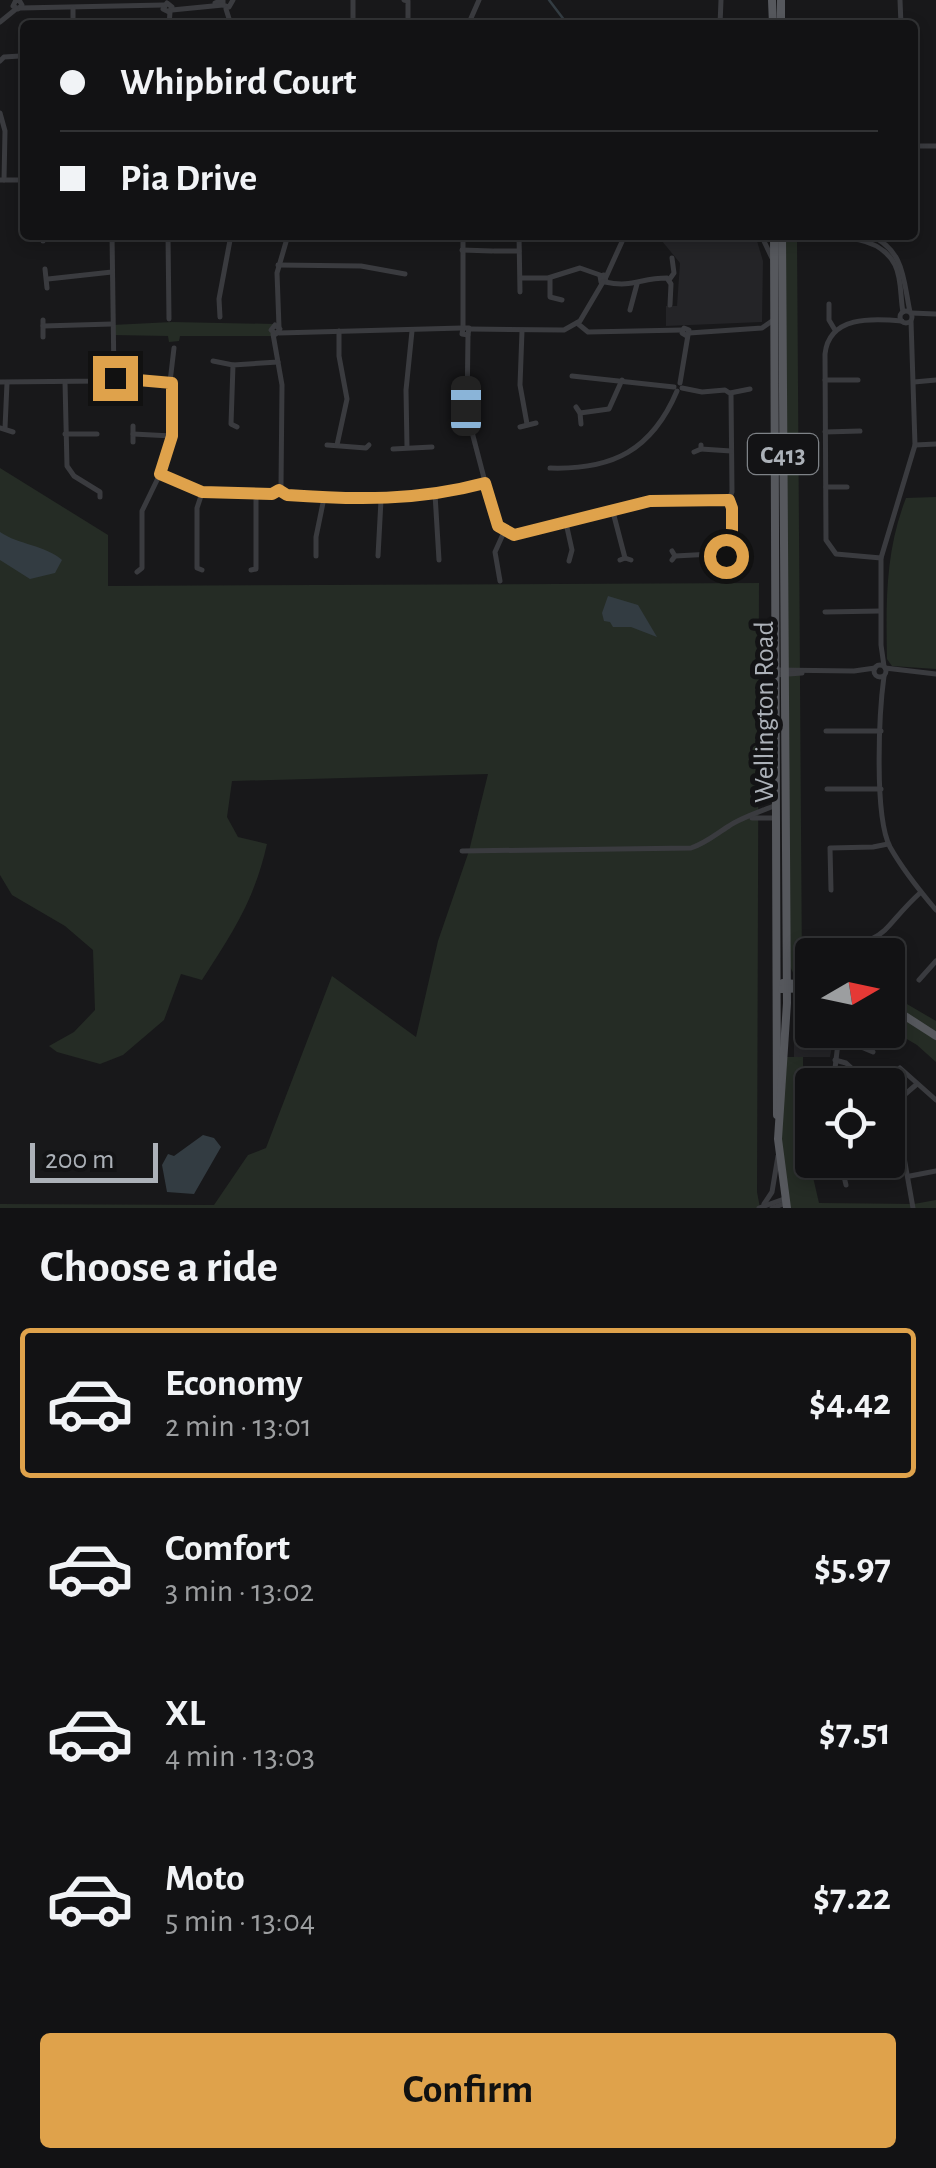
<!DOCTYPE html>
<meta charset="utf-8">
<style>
:root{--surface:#121214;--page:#1f2022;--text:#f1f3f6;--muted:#9c9ea0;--line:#313234;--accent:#dfa24b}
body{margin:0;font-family:"Alegreya Sans",sans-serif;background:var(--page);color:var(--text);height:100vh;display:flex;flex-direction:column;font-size:38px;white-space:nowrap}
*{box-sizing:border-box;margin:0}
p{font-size:32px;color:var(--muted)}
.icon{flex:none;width:55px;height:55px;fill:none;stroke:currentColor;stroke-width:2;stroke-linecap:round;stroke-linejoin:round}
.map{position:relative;height:1208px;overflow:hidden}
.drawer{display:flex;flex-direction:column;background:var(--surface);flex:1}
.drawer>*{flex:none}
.banner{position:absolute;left:20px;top:20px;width:898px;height:220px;border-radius:10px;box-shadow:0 5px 15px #0003,0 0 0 2px var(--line);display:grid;align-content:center;height:220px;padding:0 40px;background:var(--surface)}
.needle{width:65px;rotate:81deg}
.controls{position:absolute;left:795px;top:938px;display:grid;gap:20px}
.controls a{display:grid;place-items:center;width:110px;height:110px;border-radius:10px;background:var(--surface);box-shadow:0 5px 15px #0003,0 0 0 2px var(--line);font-size:50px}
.scale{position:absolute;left:30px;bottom:25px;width:128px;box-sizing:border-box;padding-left:10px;border:5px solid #acb1b8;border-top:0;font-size:28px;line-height:35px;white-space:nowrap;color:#acb1b8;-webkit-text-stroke:8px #131315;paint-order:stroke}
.end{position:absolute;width:45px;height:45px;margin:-22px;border:12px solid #dfa24b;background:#111;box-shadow:0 0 0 5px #111}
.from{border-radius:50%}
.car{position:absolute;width:30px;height:60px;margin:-30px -15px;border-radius:12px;box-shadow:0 0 8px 2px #0007;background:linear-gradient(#222 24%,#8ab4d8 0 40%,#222 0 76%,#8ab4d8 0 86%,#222 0)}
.banner b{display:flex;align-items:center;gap:35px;height:95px;font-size:38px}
.banner b+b{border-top:2px solid var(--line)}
.banner i{width:25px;height:25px;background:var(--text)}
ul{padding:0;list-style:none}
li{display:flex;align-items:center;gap:30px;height:150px;margin:0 20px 15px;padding:0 20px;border:5px solid transparent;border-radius:10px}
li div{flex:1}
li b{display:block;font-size:38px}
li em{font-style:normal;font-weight:700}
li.current{border-color:var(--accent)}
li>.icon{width:90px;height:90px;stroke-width:1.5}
h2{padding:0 40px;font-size:45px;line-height:120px}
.button{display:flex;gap:20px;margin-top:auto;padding:20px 40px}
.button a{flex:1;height:115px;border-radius:10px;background:var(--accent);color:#111;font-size:40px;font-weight:700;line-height:115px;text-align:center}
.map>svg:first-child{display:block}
</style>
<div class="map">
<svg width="936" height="1208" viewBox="0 0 936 1208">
<rect width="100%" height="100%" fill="#18181a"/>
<g fill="#242427">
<polygon points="657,235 747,235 757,241 763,261 762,322 666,326 666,306 677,306 680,263"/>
<polygon points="812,1004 812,1030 835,1030 830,1057 794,1057 794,1010"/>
</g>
<g fill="#252c25">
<polygon points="782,239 797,239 802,973 812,976 812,985 795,977 787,960"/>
<polygon points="172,322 274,324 274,336 180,336 179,341 169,342 168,336 112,335 112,325"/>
<path d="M0 468 108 535V586L759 583 757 1192 760 1208H0V1204L214 1205 248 1155 266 1148 332 976 416 1037 438 941 469 851 488 774 232 781 227 817 238 837 267 844C254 901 233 932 202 980L181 974 164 1020 123 1055 100 1064 57 1052 49 1046 74 1032 95 1010 93 950 65 926 12 895 0 875Z"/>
<path d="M936 497V669L892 666 887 659C886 603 885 552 906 498Z"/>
<polygon points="888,993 936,1021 936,1062 917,1045 888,1028"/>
<polygon points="785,1057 803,1057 803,1134 819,1203 914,1204 936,1200 936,1208 787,1208 778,1155"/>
</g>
<g fill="#333c42">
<path d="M0 532C19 545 45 545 62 560L55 573 30 579 0 560Z"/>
<polygon points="608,596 638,605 657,637 631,627 613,627 610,622 604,621 602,613"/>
<polygon points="203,1135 214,1138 221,1147 194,1194 167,1192 162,1165 168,1154 174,1156"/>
</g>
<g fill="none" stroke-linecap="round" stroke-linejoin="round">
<polyline stroke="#333c42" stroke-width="2.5" points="549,0 568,25"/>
<g stroke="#3a3b3f" stroke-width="5">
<polyline points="16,0 13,6 18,9 22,5 19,0"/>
<polyline points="353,0 353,25"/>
<polyline points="404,0 408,1 408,25"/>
<polyline points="900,0 901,25"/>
<polygon points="167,3 172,7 169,12 163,9"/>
<polyline points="215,3 223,0 223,5 229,7 233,0"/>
<polyline points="20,8 164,5"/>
<polyline points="73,8 73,25"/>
<polyline points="226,9 231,25"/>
<polyline points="172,10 223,5"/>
<polyline points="0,22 16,9"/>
<polyline points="169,25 170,12"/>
<polyline points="468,25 479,0"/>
<polyline points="720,25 721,0"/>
<polyline points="0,61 4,57 20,56"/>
<polyline points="0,113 5,131 4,180"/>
<polyline points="912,146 936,146"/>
<polyline points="0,180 25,180"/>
<polyline points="112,235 114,377"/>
<polyline points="168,235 169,319"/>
<polyline points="519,235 520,292"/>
<path d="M760 235C800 245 873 221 895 265 902 279 900 297 903 312"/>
<path d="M870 235C905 251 903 279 910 312"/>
<polyline points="762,237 772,258"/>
<polyline points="43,241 43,235"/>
<polyline points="462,250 492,251"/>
<polyline points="494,251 519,251"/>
<polyline points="278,265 361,266 405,274"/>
<polyline points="45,269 47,288"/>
<polygon points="604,275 606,281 601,282 600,276"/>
<polyline points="606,277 625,235"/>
<polyline points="521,278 548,278 580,268 600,275"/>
<polyline points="550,278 550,297 562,300"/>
<polyline points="48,279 112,272"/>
<polyline points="669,280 674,273 672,258"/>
<path d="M605 282C633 288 640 278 667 278L671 284 670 305"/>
<polyline points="829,304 829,320 835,330"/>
<polyline points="630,310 637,284"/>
<circle cx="906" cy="317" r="6"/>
<polyline points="911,313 936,314"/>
<polyline points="220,317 219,299 231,235"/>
<polyline points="43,320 43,337"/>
<polyline points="577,323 588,332 682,330"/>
<polygon points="275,325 280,329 276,334 271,330"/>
<polyline points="43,326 112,324"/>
<polyline points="279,327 277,273 288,235"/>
<polyline points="463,328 463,235"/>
<polygon points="463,328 469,328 468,335 462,334"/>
<polygon points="684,328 689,330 687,336 682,333"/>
<polyline points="470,329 564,330 580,321 603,282"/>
<polyline points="522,331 520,385 527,424"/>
<polyline points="279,333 462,328"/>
<polyline points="689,333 762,328 772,321"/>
<path d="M468 335 467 413 495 520C500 531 508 536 520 535L650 501 729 499 732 492 731 394 725 390 702 392 682 388"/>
<polyline points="213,361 233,365"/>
<polyline points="572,376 674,387"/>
<polyline points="114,377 122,381 168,381 173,385 172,436 160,468 162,476 202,491 274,493 281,486 282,385 273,334"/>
<polyline points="825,380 858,380"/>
<polyline points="0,382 102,381 114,377"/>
<polyline points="65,382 67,466 74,476 100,492 100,497"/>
<polyline points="170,382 174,348"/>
<polyline points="914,382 936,380"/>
<polyline points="680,383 688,335"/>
<polyline points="730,393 750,389"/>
<polyline points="576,407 580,413 581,424"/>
<polyline points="580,413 609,409 622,380"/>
<polyline points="133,426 133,442"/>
<polyline points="237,427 231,424 233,365 278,362"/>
<polyline points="520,427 536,423"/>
<polyline points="0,428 13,432"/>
<polyline points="5,428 7,383"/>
<polyline points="825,432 860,431"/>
<polyline points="65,434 97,434"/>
<polyline points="133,434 172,436"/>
<polyline points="327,445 366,448 369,445"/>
<polyline points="337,445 347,399 339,356 339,331"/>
<polyline points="915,445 936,444"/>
<polyline points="407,447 406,390 412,331"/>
<polyline points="393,449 432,447"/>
<polyline points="701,449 731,451"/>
<polyline points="694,452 701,449 701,445"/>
<path d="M550 468C613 470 652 450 677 391"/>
<polyline points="826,487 847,487"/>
<path d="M279 490 287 495C356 500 418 501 485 483"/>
<polyline points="435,494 439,560"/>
<polyline points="613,512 625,558"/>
<polyline points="566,523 572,550 569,561"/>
<polyline points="672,551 675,556 672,560"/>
<polyline points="732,554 749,558"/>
<polyline points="316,556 316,537 324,498"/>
<polyline points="378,556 381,500"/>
<polyline points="675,556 731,553 732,508 729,499"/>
<path d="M881 558 836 554 826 540 825 354C829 316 872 318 902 321"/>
<polyline points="620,560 625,558 631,560"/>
<polyline points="202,570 197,568 197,508 202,493"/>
<polyline points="251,570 256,569 256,493"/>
<polyline points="137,572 142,568 142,511 160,474"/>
<polyline points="500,581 495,552 504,532"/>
<polyline points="825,612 880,611"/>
<circle cx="880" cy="671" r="6"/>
<polyline points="884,666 881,645 881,558 915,445 911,321"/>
<polyline points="885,668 936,674"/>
<polyline points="775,670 854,671 875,668"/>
<polyline points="775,675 802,673"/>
<path d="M884 676C879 713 874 816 890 847 903 870 919 890 936 910"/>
<polyline points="826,731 881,731"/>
<polyline points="827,789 881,789"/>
<polyline points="752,818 776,818"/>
<path d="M462 851 691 848C706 843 716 834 729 826 740 818 762 811 776 805"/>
<polyline points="831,890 830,848 873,847 888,844"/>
<path d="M827 945C891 944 879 930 921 892"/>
<polyline points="919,980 936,961"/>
<polyline points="835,1060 846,1063 870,1085"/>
<polyline points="900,1068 936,1100"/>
<polyline points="833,1085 838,1043 847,1041 873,1052"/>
<polyline points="888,1109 917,1084"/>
<polyline points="888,1114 902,1146 913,1208"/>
<polyline points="840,1160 846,1185"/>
<polyline points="843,1171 876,1166 904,1154"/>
<polyline points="910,1176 936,1171"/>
<polyline points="764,1204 772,1192 778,1156"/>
<polyline points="759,1208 784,1199"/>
<polyline points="772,1208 786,1203"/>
</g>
<g stroke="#56585d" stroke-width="8">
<polyline points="772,0 773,25"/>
<polyline points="781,0 781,25"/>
<polyline points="774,235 777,1115"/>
<polyline points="782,235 787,1003 778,1139 787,1208"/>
<polyline points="783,983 812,985"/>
<polyline points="782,989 812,988"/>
<polyline points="888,1005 936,1036"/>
</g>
</g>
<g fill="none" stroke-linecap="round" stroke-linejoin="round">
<path stroke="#dfa24b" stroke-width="12" d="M115 378 172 383V436L160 474 202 492 272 494 279 490 287 495C356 500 418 501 485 483L498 526 514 535 650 501 729 500 732 508V548L731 553 726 556"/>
</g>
<g text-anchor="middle" stroke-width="10" stroke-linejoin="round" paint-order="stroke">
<rect fill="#131315" stroke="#7e8287" stroke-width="2.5" x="748" y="434" width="70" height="40" rx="8"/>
<g font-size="25" font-weight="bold" fill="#acb1b8">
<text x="783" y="463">C413</text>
</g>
<g font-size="28" fill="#acb1b8" stroke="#131315">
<text transform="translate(763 712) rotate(-90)" y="10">Wellington Road</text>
</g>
</g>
</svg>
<div class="controls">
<a><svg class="needle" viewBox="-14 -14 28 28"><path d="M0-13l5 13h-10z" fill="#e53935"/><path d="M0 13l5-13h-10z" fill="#9c9ea0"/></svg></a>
<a><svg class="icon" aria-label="locate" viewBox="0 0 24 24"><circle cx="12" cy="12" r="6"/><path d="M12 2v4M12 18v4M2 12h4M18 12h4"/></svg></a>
</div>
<div class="scale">200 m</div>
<i class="end from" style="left:726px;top:556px"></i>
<i class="end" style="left:115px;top:378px"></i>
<i class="car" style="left:466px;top:406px;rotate:0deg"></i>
<div class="banner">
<b><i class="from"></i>Whipbird Court</b>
<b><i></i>Pia Drive</b>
</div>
</div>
<section class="drawer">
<h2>Choose a ride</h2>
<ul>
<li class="current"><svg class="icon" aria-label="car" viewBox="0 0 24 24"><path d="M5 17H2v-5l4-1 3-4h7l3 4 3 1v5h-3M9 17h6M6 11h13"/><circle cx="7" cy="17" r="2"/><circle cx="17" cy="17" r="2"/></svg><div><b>Economy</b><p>2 min · 13:01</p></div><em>$4.42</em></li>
<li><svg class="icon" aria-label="car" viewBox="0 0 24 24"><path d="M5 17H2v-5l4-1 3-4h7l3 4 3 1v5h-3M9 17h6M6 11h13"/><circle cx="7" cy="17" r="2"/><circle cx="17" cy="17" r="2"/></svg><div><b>Comfort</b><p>3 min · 13:02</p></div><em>$5.97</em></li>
<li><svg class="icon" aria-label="car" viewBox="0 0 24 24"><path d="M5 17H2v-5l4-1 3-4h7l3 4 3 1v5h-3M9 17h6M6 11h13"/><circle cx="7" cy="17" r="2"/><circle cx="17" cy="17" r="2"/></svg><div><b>XL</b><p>4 min · 13:03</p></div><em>$7.51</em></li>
<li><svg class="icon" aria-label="car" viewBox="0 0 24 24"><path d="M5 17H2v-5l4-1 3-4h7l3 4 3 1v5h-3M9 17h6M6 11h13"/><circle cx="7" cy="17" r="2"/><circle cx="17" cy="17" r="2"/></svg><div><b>Moto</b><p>5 min · 13:04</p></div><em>$7.22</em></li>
</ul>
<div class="button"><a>Confirm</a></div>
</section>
